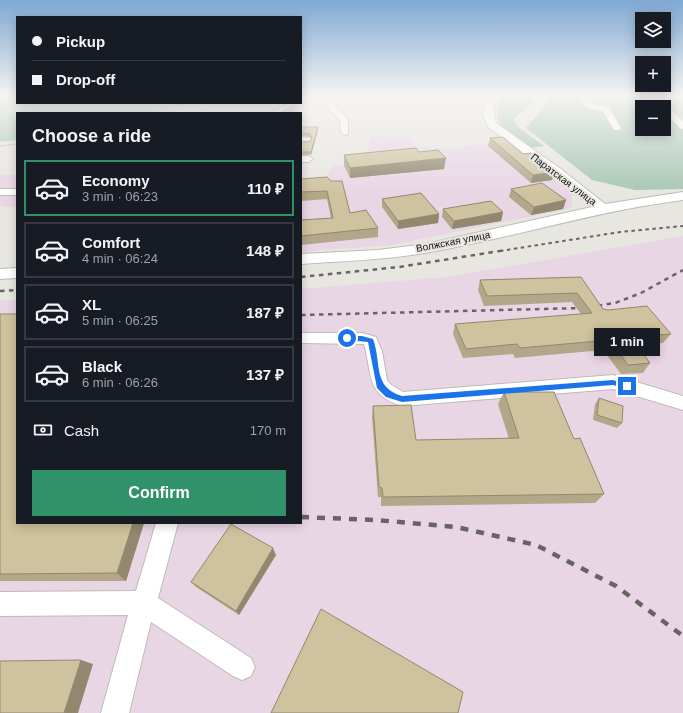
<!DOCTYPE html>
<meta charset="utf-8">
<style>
:root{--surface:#171b24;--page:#242831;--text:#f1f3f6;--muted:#9ea1a6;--line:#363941;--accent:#31916a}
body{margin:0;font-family:Helvetica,sans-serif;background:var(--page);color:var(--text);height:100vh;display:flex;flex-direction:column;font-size:15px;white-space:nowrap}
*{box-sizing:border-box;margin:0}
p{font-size:13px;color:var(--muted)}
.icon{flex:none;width:22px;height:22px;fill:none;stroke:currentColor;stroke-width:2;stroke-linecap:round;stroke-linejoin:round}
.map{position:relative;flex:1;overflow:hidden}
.side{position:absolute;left:16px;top:112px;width:286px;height:412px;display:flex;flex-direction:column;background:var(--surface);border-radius:0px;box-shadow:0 2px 10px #0003}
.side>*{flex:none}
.top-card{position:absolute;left:16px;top:16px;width:286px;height:88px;border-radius:0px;box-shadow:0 2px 10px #0003;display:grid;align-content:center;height:88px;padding:0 16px;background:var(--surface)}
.buttons{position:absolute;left:635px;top:12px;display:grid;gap:8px}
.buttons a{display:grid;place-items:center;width:36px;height:36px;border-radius:0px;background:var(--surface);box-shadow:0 2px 10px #0003;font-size:20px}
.end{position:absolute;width:18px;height:18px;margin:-9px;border:5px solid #1a73e8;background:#fff;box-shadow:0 0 0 2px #fff}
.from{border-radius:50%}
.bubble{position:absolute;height:28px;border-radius:0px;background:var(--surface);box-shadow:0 2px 10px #0003;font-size:13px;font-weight:600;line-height:28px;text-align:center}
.top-card b{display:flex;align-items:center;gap:14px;height:38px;font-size:15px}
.top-card b+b{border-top:1px solid var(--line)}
.top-card i{width:10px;height:10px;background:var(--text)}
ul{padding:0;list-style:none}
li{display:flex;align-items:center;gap:12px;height:56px;margin:0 8px 6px;padding:0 8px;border:2px solid var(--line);border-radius:0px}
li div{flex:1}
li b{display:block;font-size:15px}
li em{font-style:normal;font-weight:600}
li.current{border-color:var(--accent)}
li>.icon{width:36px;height:36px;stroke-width:1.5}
h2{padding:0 16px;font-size:18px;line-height:48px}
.pay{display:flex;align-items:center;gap:10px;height:44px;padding:0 16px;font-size:15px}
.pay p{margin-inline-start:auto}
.cta{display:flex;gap:8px;margin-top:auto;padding:8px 16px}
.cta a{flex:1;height:46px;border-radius:0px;background:var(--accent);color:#fff;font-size:16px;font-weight:600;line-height:46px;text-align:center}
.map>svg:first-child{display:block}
</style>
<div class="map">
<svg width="683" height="713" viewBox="0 0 683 713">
<rect width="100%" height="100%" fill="#e8e6e1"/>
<g fill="#e9d6e5">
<polygon points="371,136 412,137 414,146 443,149 506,142 572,192 572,208 392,245 301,252 301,182 322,182 334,166 366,161"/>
<polygon points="0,175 17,175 17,207 0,206"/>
<polygon points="683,236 683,713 0,713 0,300 17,300 17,523 301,523 301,289 447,277"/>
</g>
<g fill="#a6c6b4" fill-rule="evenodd">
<polygon points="0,95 17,95 17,103 196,103 150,113 17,113 17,140 0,142"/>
<path d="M500 95H540L513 120 519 128 544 146 528 148C505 131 491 126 500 95Z"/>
<path d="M550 95 683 96V189L635 190 592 180 526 128 546 104ZM642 107H664V129H642Z"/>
</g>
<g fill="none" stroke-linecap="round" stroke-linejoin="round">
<defs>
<g id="minor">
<polygon points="310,95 320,95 280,113 269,113 290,103 301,103 301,98"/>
<polygon points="322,95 330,95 332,102 348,119 348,134 345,135 341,132 340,120 325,105"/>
<polygon points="577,95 585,95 593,104 609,107 621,128 620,130 614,130 603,111 587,108"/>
<polygon points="648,95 656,95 683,121 683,129 680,128 664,111 664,107 660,107"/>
<polygon points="301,137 310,138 311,140 310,142 301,143"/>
<polygon points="301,156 308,156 313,159 308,162 301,162"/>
<rect x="0" y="189" width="17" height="6"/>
<path d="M301 333H362L376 337 382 351 387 380 390 384 403 392 613 375 683 396V410L613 389 402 406C365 394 373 376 364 344L301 343Z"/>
<polygon points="156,523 178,523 158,598 251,658 255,667 251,676 242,680 233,676 151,622 129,713 101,713 128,615 0,616 0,592 136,591"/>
</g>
<g id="major">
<path d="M487 95H496L493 110 496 123 561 169 605 204 683 192V200C595 211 512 238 425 253 384 260 343 261 301 264V254L378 250 426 244 592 207 553 175 488 127 483 114Z"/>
<polygon points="17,268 17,278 0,279 0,269"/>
</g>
</defs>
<use href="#minor" stroke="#bdbbb6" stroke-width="2"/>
<use href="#major" stroke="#bdbbb6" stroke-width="2"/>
<g stroke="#8f8e8a" stroke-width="1" stroke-dasharray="1 1" stroke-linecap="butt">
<polyline points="162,113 210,103"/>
<polyline points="0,146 17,144"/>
</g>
<use href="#minor" fill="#fff" fill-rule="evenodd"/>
<use href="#major" fill="#fff" fill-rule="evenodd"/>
<polyline stroke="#676562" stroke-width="2" stroke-dasharray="3.5 3.5" stroke-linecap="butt" points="500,251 620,232 683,226"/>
<g stroke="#676562" stroke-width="2.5" stroke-dasharray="4.5 4.5" stroke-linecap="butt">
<polyline points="301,277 399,267 506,250"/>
<polyline points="0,291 17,290"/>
<polyline points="301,315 582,308 615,303 641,293 683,270"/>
</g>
<polyline stroke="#676562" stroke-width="4.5" stroke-dasharray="8 8" stroke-linecap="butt" points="301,517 376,520 456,527 536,545 616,586 683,636"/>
</g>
<g fill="#b2a788">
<polygon points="301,127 318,130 311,155 301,155 301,142 310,141 312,139 310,137 301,136"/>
<polygon points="490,138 552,180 531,183 488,146"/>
<polygon points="419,152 444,169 350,178 344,165 344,155"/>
<polygon points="327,177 350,213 378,228 378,237 301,245 301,220 331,218 327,199 301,201 301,179"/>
<polygon points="511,189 566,200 563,209 531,215 509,197"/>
<polygon points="382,199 439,214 438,223 398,229 382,207"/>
<polygon points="443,209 503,212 501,221 452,229 442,217"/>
<polygon points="581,277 603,309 671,334 663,343 637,345 650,363 643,373 621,374 603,350 515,358 513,354 463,358 453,334 455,324 581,314 572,302 484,306 478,290 480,280"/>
<polygon points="0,314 17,523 144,523 126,581 0,581"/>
<polygon points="504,392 574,439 604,494 595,503 381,506 381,497 378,497 372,417 373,406 416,440 509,439 498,404"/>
<polygon points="599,398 622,423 617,428 593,420 595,404"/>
<polygon points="276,555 239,615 196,587 191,582"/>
</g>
<g fill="#91886f">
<polygon points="318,127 318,130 311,155 311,152"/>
<polygon points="446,158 444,169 350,178 350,168"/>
<polygon points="555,172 552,180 531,183 533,175"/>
<polygon points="566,200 563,209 531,215 534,207"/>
<polygon points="503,212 501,221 452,229 454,221"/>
<polygon points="439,214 438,223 398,229 398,221"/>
<polygon points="133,523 144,523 126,581 117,573"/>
<polygon points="273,548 276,555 239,615 236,611"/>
<polygon points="81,660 93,664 78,713 64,713"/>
</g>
<g fill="#cfc29e" stroke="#91886f">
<polygon points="294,106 291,113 282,113 283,111"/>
<polygon points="301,127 318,127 311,152 301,152 301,142 310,141 312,138 310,134 301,133"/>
<polygon points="503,137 523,154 531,153 555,172 533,175 490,138"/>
<polygon points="416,148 419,152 438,150 446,158 350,168 344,155"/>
<polygon points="327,177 331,181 342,181 350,213 366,210 378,228 301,236 301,220 333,218 327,191 301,192 301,179"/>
<polygon points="542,183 566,200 534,207 511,189"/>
<polygon points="421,193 439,214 398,221 382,199"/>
<polygon points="491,201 503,212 454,221 443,209"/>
<polygon points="581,277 603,309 608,310 647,306 671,334 630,337 650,363 628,365 610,340 520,348 517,344 466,349 455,324 592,313 577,293 487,296 480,280"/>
<polygon points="0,314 17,314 17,523 133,523 117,573 0,574"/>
<polygon points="504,392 554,392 574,439 580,438 604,494 383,497 382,488 379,487 373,406 411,405 416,440 519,438"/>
<polygon points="599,398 623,406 622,423 597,415"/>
<polygon points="231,524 273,548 236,611 191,582"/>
<polygon points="321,609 463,692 458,713 271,713"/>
<polygon points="81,660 64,713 0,713 0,661"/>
</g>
<linearGradient id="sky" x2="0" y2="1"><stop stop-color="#7fa8d3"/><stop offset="0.49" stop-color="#f5f4f2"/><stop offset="1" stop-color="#f5f4f2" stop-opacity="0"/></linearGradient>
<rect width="683" height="195" fill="url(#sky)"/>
<path fill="#1a73e8" d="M344 336H362L373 339C382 363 372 387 402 396L613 380 629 385 630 386 627 389 613 385 402 402 386 397 377 388 368 342 347 340H344Z"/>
<g text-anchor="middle" stroke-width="4" stroke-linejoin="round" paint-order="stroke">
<g font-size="10" fill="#12110f" stroke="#e8e6e1">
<text transform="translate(564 179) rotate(37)" y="4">Паратская улица</text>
<text transform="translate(453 241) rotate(-11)" y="4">Волжская улица</text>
</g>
</g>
</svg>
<div class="buttons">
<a><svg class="icon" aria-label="layers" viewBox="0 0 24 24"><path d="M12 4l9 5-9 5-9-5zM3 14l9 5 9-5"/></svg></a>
<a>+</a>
<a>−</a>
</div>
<i class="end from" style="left:347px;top:338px"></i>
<i class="end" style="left:627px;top:386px"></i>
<div class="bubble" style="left:594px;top:328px;width:66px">1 min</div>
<div class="top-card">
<b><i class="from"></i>Pickup</b>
<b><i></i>Drop-off</b>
</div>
<section class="side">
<h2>Choose a ride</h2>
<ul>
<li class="current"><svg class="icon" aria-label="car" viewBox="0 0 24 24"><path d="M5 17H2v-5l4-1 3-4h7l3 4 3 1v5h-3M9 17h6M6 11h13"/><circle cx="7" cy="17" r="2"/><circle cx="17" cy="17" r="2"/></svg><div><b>Economy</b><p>3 min · 06:23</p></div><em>110 ₽</em></li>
<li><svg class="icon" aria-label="car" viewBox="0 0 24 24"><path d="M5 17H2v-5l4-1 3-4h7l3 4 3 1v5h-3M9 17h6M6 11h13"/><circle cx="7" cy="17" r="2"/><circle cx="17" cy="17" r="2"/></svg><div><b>Comfort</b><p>4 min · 06:24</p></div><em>148 ₽</em></li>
<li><svg class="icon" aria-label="car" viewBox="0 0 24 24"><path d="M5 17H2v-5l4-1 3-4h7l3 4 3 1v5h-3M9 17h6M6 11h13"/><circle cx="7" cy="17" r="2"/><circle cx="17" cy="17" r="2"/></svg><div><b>XL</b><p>5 min · 06:25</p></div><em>187 ₽</em></li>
<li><svg class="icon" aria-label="car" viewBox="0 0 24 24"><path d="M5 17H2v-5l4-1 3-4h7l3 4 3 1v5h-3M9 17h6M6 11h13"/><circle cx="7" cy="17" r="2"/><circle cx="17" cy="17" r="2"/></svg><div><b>Black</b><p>6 min · 06:26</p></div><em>137 ₽</em></li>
</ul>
<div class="pay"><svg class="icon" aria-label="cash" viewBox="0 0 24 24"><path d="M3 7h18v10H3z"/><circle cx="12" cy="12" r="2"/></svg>Cash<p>170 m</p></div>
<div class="cta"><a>Confirm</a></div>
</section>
</div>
